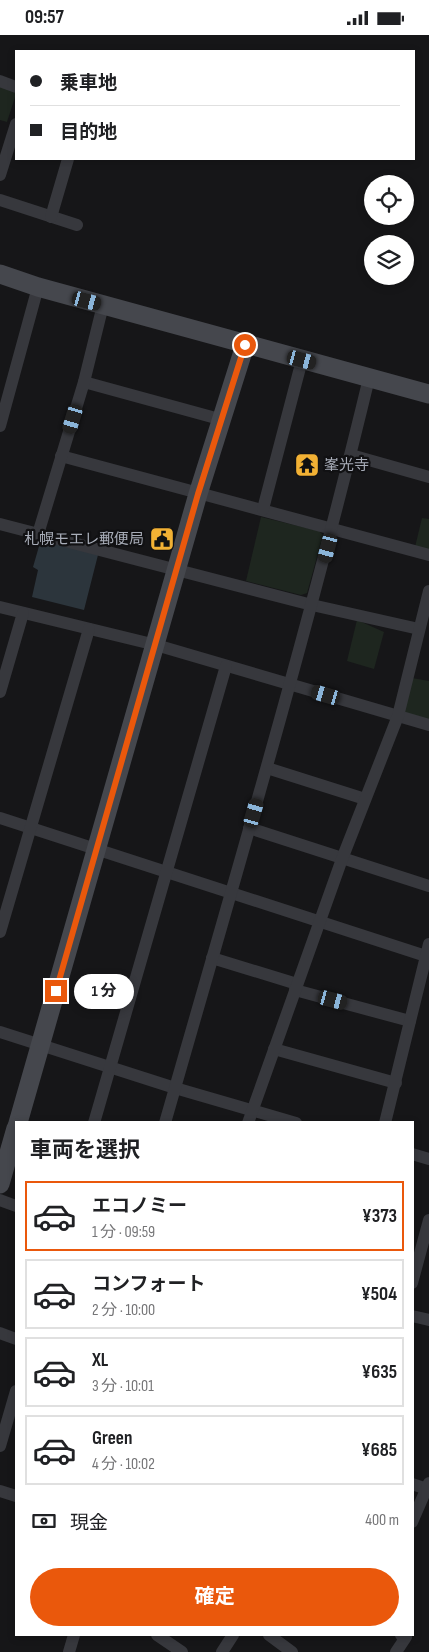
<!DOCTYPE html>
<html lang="ja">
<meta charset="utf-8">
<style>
:root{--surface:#fff;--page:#f2f2f2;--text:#202124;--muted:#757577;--line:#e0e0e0;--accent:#ea580c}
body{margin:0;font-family:"Sofia Sans Condensed","Noto Sans JP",sans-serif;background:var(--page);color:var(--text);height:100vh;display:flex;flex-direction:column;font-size:19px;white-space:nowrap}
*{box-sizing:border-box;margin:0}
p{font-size:16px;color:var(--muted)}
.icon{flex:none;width:28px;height:28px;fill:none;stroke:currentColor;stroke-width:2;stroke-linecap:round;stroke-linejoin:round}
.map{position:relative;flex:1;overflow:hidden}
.side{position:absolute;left:15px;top:1086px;width:399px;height:515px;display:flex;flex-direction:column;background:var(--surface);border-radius:0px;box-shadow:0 2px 8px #0003}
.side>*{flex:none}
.banner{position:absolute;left:15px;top:15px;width:400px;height:110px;border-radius:0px;box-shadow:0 2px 8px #0003;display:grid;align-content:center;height:110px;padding:0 15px;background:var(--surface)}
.fabs{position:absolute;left:364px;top:140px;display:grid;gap:10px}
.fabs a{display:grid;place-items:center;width:50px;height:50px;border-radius:50%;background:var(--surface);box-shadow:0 2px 8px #0003;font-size:25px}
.end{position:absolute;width:22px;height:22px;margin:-11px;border:6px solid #ea580c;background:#fff;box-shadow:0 0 0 2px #fff}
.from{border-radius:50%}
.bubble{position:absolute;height:35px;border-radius:18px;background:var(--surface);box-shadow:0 2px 8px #0003;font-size:16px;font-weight:700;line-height:35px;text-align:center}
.car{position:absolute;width:15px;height:30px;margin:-15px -8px;border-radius:6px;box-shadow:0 0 4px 1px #0007;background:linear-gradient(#222 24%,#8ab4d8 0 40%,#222 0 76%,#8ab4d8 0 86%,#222 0)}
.banner b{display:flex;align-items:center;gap:18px;height:48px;font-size:19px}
.banner b+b{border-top:1px solid var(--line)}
.banner i{width:12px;height:12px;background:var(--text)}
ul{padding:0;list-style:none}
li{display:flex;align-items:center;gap:15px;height:70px;margin:0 10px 8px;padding:0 5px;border:2px solid var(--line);border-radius:0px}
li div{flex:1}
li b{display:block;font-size:19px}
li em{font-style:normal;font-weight:700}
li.active{border-color:var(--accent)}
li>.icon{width:45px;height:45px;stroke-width:1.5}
h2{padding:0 15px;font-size:22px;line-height:60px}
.pay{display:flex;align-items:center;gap:12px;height:55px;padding:0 15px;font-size:19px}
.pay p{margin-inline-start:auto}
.cta{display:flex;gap:10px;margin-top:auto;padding:10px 15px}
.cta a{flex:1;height:58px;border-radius:30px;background:var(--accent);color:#fff;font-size:20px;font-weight:700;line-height:58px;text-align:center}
.status{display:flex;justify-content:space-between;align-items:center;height:35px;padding:0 25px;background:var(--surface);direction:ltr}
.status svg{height:14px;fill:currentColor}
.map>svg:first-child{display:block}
</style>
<div class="status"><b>09:57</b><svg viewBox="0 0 49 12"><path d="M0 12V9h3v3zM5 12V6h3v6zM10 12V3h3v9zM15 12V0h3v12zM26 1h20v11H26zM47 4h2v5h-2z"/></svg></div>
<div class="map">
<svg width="429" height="1617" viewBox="0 0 429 1617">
<rect width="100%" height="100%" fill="#161618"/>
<g fill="#1e261f">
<polygon points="0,51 12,55 16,59 7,87 0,85"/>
<polygon points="261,482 319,496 323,500 307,558 301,560 246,546"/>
<polygon points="422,483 429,484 429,517 415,512"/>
<polygon points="357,585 384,597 374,634 347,626"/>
<polygon points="412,643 429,646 429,685 404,677"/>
</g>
<polygon fill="#2c353c" points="42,501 99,516 84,575 32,562 38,535 33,532"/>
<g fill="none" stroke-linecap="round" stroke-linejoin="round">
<g stroke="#37383d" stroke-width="12">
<polyline points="0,46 16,52"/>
<polyline points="0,140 16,89"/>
<polyline points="0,165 77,190"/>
<polyline points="51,182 68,124"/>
<polyline points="84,347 223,385"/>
<polyline points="0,391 38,252"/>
<polyline points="351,420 429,442"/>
<polyline points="61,421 429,520"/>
<polyline points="263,474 302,325"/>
<polyline points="0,489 312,570 419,594"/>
<polyline points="38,499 84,347 103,270"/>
<polyline points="0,572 156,610 429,690"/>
<polyline points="0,657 23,578"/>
<polyline points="267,733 365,764"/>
<polyline points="0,783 429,922"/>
<polyline points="249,793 429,851"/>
<polyline points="0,897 89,594"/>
<polyline points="212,923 297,949"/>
<polyline points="295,955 410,986"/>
<polyline points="0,997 175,1053 296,1088"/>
<polyline points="274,1014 396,1048"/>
<polyline points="94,1088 226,631"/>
<path d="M165 1088C236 840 309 593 369 343"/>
<polyline points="248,1088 342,824 398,681 429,556"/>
<polyline points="385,1088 429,909"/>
<polyline points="412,1119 429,1124"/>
<polyline points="0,1165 16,1171"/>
<polyline points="412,1248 429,1185"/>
<polyline points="412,1281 429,1285"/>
<polyline points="0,1298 16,1304"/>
<polyline points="0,1411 16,1356"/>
<polyline points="412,1449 427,1454"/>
<polyline points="0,1456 16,1461"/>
<polyline points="412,1487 429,1448"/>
<polyline points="157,1600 182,1617"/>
<polyline points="269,1600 292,1617"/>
<polyline points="69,1617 74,1600"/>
<polyline points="222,1617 233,1600"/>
<polyline points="396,1617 406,1602 401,1600"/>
</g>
<g stroke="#45474d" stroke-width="19">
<polyline points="0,239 38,252 429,359"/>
<polyline points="18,1088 198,459 245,310"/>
<polyline points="0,1149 16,1093"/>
</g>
</g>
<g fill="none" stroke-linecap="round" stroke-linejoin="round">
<polyline stroke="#ea580c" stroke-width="6" points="56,956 198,459 245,310"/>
</g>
<defs>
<symbol id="temple-square" viewBox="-11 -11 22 22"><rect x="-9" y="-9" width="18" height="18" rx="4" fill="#f2b134" stroke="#111113"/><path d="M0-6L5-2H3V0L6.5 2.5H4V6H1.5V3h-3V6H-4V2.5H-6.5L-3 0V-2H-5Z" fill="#111"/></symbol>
<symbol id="civic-square" viewBox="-11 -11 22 22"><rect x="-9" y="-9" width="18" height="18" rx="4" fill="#f2b134" stroke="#111113"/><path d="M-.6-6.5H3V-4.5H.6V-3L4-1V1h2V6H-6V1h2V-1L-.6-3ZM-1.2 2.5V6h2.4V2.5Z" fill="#111"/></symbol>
</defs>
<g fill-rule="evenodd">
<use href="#temple-square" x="293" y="416" width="28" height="28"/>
<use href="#civic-square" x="148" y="490" width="28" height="28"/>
</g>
<g text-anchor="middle" stroke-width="4.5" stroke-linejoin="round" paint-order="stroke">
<g font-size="15" fill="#a8adb8" stroke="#111113" text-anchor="start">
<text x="324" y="435">峯光寺</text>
<text x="144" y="509" text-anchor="end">札幌モエレ郵便局</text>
</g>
</g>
</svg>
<div class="fabs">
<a><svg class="icon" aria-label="locate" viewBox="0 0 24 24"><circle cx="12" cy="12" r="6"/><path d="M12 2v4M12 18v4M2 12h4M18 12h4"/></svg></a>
<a><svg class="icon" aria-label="layers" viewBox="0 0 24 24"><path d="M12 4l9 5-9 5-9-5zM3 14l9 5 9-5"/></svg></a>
</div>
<i class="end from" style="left:245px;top:310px"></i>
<i class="end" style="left:56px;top:956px"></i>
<div class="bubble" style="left:74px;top:939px;width:60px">1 分</div>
<i class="car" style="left:87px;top:266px;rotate:105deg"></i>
<i class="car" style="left:302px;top:325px;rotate:105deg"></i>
<i class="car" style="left:73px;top:384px;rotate:197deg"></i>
<i class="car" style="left:328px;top:513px;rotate:195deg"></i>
<i class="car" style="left:326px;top:660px;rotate:286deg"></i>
<i class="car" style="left:254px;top:778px;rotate:16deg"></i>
<i class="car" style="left:333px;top:965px;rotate:105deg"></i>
<div class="banner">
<b><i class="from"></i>乗車地</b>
<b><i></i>目的地</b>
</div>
<section class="side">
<h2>車両を選択</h2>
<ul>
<li class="active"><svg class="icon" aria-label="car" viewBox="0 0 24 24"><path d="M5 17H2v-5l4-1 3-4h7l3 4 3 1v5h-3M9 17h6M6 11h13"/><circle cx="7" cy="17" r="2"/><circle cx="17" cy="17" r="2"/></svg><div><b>エコノミー</b><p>1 分 · 09:59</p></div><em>¥373</em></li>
<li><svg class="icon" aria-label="car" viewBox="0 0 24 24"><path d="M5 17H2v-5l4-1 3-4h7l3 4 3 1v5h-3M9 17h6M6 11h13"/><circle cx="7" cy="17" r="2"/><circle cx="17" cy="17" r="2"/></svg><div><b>コンフォート</b><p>2 分 · 10:00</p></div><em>¥504</em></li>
<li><svg class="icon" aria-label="car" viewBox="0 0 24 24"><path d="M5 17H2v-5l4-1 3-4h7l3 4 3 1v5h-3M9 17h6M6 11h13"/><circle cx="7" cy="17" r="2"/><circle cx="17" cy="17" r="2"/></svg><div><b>XL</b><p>3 分 · 10:01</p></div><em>¥635</em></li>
<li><svg class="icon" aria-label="car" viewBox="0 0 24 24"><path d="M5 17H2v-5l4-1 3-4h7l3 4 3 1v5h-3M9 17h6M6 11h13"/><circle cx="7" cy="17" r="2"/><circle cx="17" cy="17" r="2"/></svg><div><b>Green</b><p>4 分 · 10:02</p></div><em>¥685</em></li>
</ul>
<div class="pay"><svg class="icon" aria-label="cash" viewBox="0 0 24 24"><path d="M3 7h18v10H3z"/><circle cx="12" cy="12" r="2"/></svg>現金<p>400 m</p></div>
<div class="cta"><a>確定</a></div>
</section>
</div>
